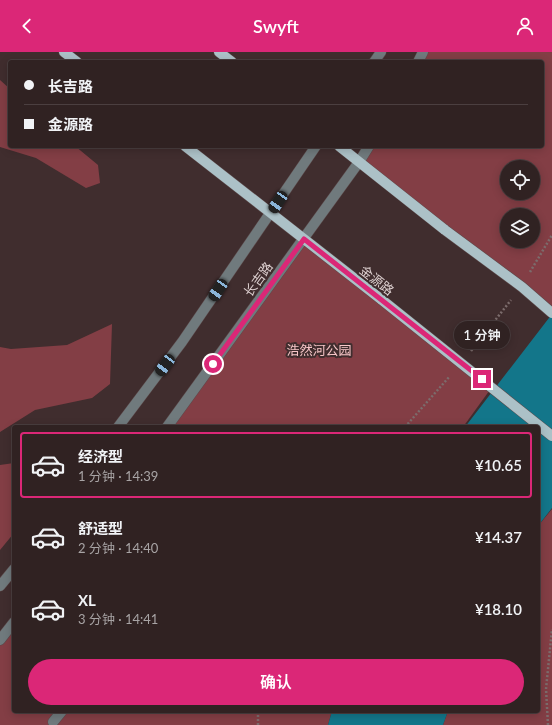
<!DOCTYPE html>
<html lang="zh">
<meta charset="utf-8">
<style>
:root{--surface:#302222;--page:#3c2f2f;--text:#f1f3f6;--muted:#a8a4a5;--line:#4b3f40;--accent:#db2777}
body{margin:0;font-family:Lato,"Noto Sans SC",sans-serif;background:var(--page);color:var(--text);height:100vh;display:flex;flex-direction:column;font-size:15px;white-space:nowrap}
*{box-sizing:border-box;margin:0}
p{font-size:13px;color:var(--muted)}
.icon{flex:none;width:22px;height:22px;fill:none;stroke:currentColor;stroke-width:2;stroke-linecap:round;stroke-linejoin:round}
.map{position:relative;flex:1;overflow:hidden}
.details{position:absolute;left:12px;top:373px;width:528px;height:288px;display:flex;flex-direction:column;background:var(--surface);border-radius:4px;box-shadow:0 2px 10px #0003,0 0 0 1px var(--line)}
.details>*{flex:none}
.hud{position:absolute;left:8px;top:8px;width:536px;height:88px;border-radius:4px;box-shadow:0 2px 10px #0003,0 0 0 1px var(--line);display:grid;align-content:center;height:88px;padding:0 16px;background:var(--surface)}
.tools{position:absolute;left:500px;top:108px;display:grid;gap:8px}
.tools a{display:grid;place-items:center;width:40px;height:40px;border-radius:50%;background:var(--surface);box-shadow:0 2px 10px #0003,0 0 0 1px var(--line);font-size:20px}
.end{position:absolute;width:18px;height:18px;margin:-9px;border:5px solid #db2777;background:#fff;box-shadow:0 0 0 2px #fff}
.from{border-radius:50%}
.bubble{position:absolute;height:28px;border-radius:14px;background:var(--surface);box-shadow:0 2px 10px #0003,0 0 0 1px var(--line);font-size:13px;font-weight:600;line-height:28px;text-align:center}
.car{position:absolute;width:12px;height:24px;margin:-12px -6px;border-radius:5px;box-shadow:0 0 3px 1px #0007;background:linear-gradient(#222 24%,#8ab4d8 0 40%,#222 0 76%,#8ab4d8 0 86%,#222 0)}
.hud b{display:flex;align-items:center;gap:14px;height:38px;font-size:15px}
.hud b+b{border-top:1px solid var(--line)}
.hud i{width:10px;height:10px;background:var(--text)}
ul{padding:7px 0 0;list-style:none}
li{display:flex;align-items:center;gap:12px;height:66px;margin:0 8px 6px;padding:0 8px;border:2px solid transparent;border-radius:4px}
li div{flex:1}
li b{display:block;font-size:15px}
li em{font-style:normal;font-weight:600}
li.on{border-color:var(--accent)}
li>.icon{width:36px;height:36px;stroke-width:1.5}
.cta{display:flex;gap:8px;margin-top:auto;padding:8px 16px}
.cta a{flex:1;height:46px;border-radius:24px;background:var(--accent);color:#fff;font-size:16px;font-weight:600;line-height:46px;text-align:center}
header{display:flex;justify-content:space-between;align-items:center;height:52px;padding:0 16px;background:var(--accent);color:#fff;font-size:18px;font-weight:600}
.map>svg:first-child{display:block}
</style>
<header><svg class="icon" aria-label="back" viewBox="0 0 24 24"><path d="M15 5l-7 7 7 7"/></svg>Swyft<svg class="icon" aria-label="person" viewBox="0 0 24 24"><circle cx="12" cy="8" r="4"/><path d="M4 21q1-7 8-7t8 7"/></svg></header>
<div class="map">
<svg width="552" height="673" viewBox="0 0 552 673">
<rect width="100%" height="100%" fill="#402d2e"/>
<g fill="#833e45" fill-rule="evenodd">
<path d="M423 0H552V261L359 110 369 94H542V10H418ZM507 115H533V141H507ZM507 163H533V189H507Z"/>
<polygon points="0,28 10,37 10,94 75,94 98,113 100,131 86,136 36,106 0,95"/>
<polygon points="304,187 492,335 463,375 167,375"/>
<polygon points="112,272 110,332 92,346 35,358 0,380 0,295 11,297 67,293"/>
<polygon points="14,411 14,481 0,498 0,413"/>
<polygon points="552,457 552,673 443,673 448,659 538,659 538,474"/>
<polygon points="14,570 14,659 332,659 328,673 0,673 0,588"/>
</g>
<g fill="#13768a">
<polygon points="552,262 552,456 538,474 538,375 465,375"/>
<polygon points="332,659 448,659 443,673 328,673"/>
</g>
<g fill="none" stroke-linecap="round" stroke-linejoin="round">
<defs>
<g id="minor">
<polyline points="374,10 381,0"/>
<polyline points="418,10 423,0"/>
<polyline points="118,375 182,290 316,94"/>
<polyline points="167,375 359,110 369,94"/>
<polyline points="0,534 14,517"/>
<polyline points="0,588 14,570"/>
<polyline points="53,670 62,659"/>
</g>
<g id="major">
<polyline points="64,0 77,10"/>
<polyline points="219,0 232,10"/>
<polyline points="185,94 382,248"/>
<polyline points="339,94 445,178"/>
</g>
</defs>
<use href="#minor" stroke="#5c4a4b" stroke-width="11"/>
<use href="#major" stroke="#5c4a4b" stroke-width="11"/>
<g stroke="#7c6c6c" stroke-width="2.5" stroke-dasharray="2 2" stroke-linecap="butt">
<polyline points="530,220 552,183"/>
<polyline points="471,299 511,248"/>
<polyline points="405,375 450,324"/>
<polyline points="258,673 258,659"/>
<polyline points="548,673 546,637 552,577"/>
</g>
<use href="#minor" stroke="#707a7d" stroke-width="10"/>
<use href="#major" stroke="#acc1c7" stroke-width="10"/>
<defs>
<g id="major-bridge">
<polyline points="445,178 522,235 552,261"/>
<polyline points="382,248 552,384"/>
</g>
</defs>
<use href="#major-bridge" stroke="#5c4a4b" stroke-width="11" stroke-linecap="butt"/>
<use href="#major-bridge" stroke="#acc1c7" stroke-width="10"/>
</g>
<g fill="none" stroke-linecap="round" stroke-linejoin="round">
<polyline stroke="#db2777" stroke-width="5" points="213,312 304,187 482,327"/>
</g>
<g text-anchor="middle" stroke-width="4" stroke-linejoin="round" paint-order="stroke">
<g font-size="13" fill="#ddd0d0" stroke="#402d2e">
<text transform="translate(258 227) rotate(-54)" y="5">长吉路</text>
<text transform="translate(377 228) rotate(38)" y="5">金源路</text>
</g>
<g font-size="13" fill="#f7c6c8" stroke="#402d2e">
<text x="319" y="303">浩然河公园</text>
</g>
</g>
</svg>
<div class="tools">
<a><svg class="icon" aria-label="locate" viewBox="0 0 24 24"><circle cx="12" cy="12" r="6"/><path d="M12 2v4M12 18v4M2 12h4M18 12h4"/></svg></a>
<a><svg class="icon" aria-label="layers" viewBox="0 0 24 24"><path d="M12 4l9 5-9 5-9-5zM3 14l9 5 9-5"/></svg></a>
</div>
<i class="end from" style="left:213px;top:312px"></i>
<i class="end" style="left:482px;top:327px"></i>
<div class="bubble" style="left:454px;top:269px;width:56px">1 分钟</div>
<i class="car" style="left:278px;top:150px;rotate:214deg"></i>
<i class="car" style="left:218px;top:238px;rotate:214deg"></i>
<i class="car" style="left:165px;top:313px;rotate:217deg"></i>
<div class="hud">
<b><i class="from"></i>长吉路</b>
<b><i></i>金源路</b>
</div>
<section class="details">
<ul>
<li class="on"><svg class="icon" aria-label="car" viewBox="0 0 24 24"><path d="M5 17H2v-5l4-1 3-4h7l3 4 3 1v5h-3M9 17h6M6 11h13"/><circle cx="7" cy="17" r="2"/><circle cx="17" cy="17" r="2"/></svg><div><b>经济型</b><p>1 分钟 · 14:39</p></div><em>¥10.65</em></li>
<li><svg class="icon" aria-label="car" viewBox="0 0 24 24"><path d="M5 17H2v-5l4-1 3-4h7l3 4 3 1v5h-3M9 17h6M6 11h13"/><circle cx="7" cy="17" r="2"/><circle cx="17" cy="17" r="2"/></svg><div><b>舒适型</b><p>2 分钟 · 14:40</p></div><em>¥14.37</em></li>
<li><svg class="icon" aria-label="car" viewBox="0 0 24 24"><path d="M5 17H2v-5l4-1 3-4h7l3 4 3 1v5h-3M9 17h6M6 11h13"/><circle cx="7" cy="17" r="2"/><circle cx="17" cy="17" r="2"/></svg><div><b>XL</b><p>3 分钟 · 14:41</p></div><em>¥18.10</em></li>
</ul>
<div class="cta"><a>确认</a></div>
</section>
</div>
